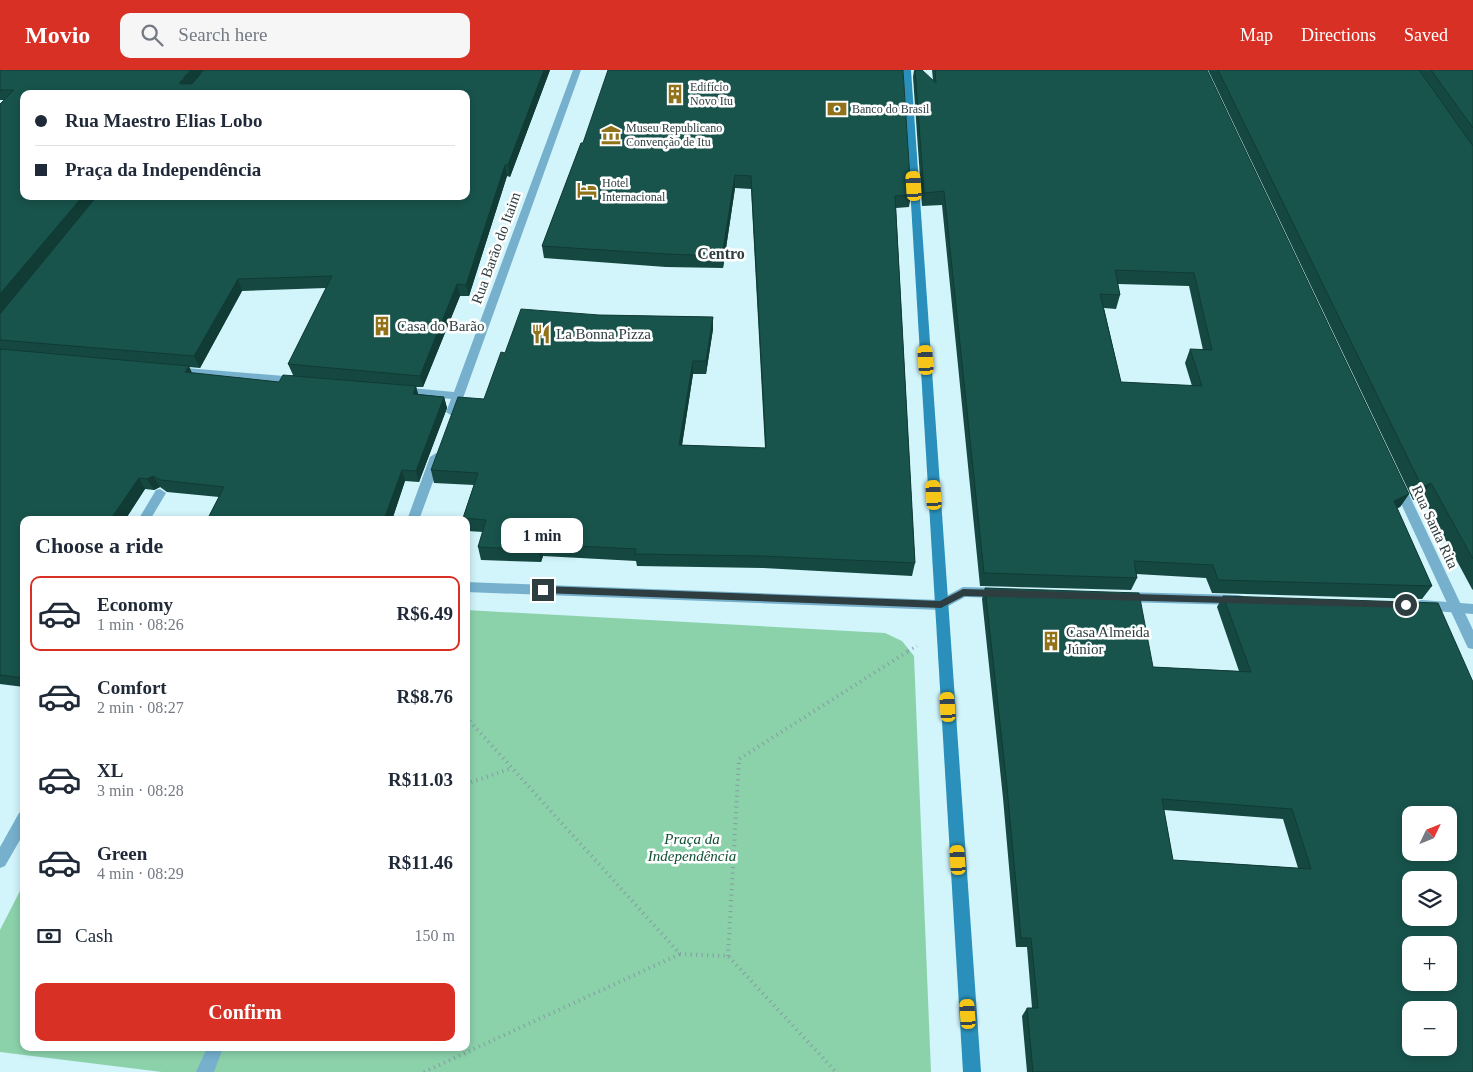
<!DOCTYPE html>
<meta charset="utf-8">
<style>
:root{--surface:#fff;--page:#f6f6f7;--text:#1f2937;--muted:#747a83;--line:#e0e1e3;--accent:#d93025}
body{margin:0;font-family:"Times New Roman",serif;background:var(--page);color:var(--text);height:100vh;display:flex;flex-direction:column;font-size:19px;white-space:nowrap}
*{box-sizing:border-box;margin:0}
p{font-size:16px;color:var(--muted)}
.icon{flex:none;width:28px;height:28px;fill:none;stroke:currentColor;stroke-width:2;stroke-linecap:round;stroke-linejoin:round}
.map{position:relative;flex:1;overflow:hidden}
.side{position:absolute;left:20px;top:446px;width:450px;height:535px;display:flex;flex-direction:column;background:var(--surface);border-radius:10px;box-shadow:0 2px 8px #0003}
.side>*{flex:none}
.banner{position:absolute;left:20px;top:20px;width:450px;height:110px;border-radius:10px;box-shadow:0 2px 8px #0003;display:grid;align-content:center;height:110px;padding:0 15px;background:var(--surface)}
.needle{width:32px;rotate:47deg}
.buttons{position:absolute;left:1402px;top:736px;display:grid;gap:10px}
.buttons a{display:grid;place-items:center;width:55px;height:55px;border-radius:10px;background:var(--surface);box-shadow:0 2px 8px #0003;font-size:25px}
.end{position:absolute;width:22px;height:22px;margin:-11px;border:6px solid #2e3d3f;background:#fff;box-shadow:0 0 0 2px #fff}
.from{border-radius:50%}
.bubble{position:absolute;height:35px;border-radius:10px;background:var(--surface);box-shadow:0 2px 8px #0003;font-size:16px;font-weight:800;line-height:35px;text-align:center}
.car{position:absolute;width:15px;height:30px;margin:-15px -8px;border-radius:6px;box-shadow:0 0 4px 1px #0007;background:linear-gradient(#f5c518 24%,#345 0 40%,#f5c518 0 76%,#345 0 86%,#f5c518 0)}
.banner b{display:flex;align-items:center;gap:18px;height:48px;font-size:19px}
.banner b+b{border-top:1px solid var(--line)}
.banner i{width:12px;height:12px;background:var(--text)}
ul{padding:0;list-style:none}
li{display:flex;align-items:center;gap:15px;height:75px;margin:0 10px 8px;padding:0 5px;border:2px solid transparent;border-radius:10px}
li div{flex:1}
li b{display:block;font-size:19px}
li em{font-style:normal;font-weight:800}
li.current{border-color:var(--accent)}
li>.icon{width:45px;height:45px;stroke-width:1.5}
h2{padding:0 15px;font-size:22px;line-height:60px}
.pay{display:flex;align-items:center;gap:12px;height:55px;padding:0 15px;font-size:19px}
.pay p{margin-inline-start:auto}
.cta{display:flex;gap:10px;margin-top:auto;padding:10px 15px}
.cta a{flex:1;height:58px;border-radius:10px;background:var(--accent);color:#fff;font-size:20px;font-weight:800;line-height:58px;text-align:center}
header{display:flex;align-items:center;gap:30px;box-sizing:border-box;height:70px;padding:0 25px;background:var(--accent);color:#fff}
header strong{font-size:24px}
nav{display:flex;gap:28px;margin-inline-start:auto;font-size:18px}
.search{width:350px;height:45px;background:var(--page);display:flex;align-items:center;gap:12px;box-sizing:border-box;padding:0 18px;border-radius:10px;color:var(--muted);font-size:19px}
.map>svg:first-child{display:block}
</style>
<header>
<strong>Movio</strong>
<div class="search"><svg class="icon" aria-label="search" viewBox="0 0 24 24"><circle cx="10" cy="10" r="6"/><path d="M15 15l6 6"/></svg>Search here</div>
<nav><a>Map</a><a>Directions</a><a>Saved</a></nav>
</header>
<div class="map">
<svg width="1473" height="1002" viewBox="0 0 1473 1002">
<rect width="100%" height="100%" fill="#d1f5fb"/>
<polygon fill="#8bd2ab" points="466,540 885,563 902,571 914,586 931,1002 162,1002 0,982 0,860 24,813 24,978 466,978"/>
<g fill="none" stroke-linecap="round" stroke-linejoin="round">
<polyline stroke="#829ca0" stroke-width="3" stroke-dasharray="1 4" stroke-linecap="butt" points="908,581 917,576"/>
<g stroke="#829ca0" stroke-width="4" stroke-dasharray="1 4.5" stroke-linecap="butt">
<polyline points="466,647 680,884 728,886 836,1002"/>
<polyline points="466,714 512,698"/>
<polyline points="728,886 739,689 910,580"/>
<polyline points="424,1002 680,884"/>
</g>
<polygon fill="#76b0cd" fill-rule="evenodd" points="160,419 166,423 150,450 138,450 156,420"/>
<g fill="#76b0cd" fill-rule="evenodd">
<polygon points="573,0 581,0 458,342 452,346 446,342 451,329 397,324 396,321 401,317 454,322"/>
<polygon points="174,297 296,307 301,311 296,315 170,304 169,301"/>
<polygon points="436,383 442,387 419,450 407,450 430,387"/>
<polygon points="466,512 939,530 963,517 1000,518 1004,519 1006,523 1004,527 1000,528 965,527 941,540 466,522"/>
<polygon points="1123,522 1238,525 1243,526 1244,530 1243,534 1238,535 1123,532 1118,531 1117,527 1118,523"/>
<polygon points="1422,530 1473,534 1473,544 1422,540 1417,539 1416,535 1417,531"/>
<polygon points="24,741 24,763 5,796 0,798 0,777 19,743"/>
<polygon points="207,978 223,978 214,1002 196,1002"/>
</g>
<polygon fill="#76b0cd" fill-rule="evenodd" points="1398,410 1404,414 1473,560 1473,579 1468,578 1466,574 1392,414"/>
<polygon fill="#2a90bb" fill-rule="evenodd" points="903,0 911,0 981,1002 963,1002"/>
</g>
<g fill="#154841" fill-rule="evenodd">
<path d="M0 0 192 14 204 0H550L510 107 507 106 469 226H460L423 317H416L418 324 444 327 447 338 419 412 405 411 392 450H207L219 427 167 422 160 417 154 420 145 419 125 450H24V617L0 614V34L4 30H0ZM24 24H466V126H24ZM326 218 288 294 293 305 279 312 192 303 189 297 200 298 242 221Z"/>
<path d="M914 0 933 10 932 0H1207L1409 424 1400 437 1397 438 1432 516 1422 529 1212 523 1206 508 1136 504 1137 508 1131 520 980 516 942 135 922 136 913 7ZM1118 214 1189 216 1203 280 1190 279 1185 293 1192 316 1121 312 1104 238 1116 239 1120 225Z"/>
<polygon points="1208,0 1473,0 1473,520 1472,519 1422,426 1413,430"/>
<polygon points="581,73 911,125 909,137 896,138 915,493 912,506 763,498 637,496 636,491 543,486 541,492 481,490 478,477 483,462 467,461 466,450 464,450 463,448 474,415 434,413 431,400 484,329 505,283 599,245 713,247 713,259 706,304 693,304 682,375 765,378 751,119 735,118 723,198 666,197 544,188 542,176"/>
<path d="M985 518 1153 597 1239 601 1217 537 1223 526 1473 1002H1027L1022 946 1027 938H1032L1027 877H1016L1003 728 982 529ZM1164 740 1283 749 1298 798 1173 790Z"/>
</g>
<g fill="#113b35">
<polygon points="190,0 204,0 185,23 180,14 180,12"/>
<polygon points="544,0 550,0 510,107 508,95"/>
<polygon points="505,95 507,106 469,226 466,215"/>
<polygon points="735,105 735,118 723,198 722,186"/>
<polygon points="83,126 98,126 0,244 0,224"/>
<polygon points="238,209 242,221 200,298 194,286"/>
<polygon points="457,214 460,226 423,317 420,306"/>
<polygon points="713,247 713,259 706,304 706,291"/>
<polygon points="693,291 693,304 680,388 679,375"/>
<polygon points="189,296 194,308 185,302"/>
<polygon points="416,316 419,328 413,324"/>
<polygon points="444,327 447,338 419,412 416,401"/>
<polygon points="402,400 405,411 392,450 378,450"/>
<polygon points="153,406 160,417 154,420 147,409"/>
<polygon points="139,408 145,419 125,450 110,450"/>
<polygon points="1431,413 1422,426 1413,430 1422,417"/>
<polygon points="1409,424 1400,437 1385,444 1394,431"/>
<polygon points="540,474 543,486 541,492 538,480"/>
</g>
<g fill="#18544c" stroke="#113b35" fill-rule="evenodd">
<polygon points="0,0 190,0 180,12 180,14 192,14 204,0 544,0 508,95 505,95 466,215 457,214 420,306 288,294 332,206 238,209 194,286 0,270 0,244 97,126 466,126 466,24 24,24 24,126 83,126 0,224 0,34 14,20 0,20"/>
<polygon points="608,0 903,0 911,125 895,126 915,493 763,486 635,484 636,479 540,474 538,480 478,477 486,450 463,448 478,403 431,400 458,327 484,329 501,282 505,283 521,239 599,245 713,247 706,291 693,291 679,375 766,378 751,106 735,105 722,186 665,184 542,176 581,73 583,73"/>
<path d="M915 0H922L936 13 935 0H1207L1409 424 1394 431 1432 516 1218 510 1213 495 1134 491 1137 508 984 503 944 121 924 123ZM1115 200 1194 203 1212 280 1190 279 1202 316 1121 312 1100 224 1120 225Z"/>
<polygon points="1218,0 1419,0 1473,76 1473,489 1431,413 1422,417"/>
<polygon points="1431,0 1473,0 1473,58"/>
<polygon points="0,279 189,296 185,302 279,312 283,305 416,316 413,324 444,327 416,401 402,400 385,447 378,450 207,450 224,417 161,410 153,406 147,409 139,408 110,450 24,450 24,608 0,605"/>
<path d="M985 518 1139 523 1153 597 1251 602 1223 526 1438 533 1473 612V1002H1033L1027 938H1038L1031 868H1021L1007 717ZM1162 729 1292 739 1311 799 1173 790ZM1411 745H1449V782H1411ZM1411 810H1449V848H1411ZM1411 875H1449V912H1411ZM1411 940H1449V978H1411Z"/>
</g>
<polygon fill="#2e3d3f" points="543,516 940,531 963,519 1406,532 1410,535 1406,538 964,526 941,538 543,523 539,520"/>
<defs>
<symbol id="building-bare" viewBox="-9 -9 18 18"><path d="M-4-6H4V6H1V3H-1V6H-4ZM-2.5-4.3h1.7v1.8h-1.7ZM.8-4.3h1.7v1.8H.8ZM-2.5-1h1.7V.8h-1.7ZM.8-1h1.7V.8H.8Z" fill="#927219" stroke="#fff" stroke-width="2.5" paint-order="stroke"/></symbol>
<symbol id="bank-bare" viewBox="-9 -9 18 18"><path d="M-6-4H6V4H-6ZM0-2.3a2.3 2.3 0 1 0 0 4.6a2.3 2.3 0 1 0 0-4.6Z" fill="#927219" stroke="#fff" stroke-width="2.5" paint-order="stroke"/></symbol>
<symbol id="museum-bare" viewBox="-9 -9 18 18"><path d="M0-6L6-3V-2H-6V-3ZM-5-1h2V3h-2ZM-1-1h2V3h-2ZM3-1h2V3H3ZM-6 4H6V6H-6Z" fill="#927219" stroke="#fff" stroke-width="2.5" paint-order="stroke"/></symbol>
<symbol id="hotel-bare" viewBox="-9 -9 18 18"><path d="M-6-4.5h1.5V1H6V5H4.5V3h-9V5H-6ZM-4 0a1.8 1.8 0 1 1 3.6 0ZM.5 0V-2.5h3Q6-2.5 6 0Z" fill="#927219" stroke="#fff" stroke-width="2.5" paint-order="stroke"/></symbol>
<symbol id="restaurant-bare" viewBox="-9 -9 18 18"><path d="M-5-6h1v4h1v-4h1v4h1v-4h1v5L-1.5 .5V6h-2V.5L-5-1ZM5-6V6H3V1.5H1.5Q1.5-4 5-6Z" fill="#927219" stroke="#fff" stroke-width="2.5" paint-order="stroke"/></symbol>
</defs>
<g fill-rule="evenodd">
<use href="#building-bare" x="661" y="10" width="28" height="28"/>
<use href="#bank-bare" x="823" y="25" width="28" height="28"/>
<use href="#museum-bare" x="597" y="51" width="28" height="28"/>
<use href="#hotel-bare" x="573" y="106" width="28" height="28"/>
<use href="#building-bare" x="368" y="242" width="28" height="28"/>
<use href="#restaurant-bare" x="527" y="250" width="28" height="28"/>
<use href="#building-bare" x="1037" y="557" width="28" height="28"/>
</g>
<g text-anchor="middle" stroke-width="5" stroke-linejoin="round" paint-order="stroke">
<g font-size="12" fill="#2e3d3f" stroke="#fff" text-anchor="start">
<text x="690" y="21">Edifício<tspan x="690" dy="14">Novo Itu</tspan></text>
<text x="852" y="43">Banco do Brasil</text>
<text x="626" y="62">Museu Republicano<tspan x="626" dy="14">Convenção de Itu</tspan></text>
<text x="602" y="117">Hotel<tspan x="602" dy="14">Internacional</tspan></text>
</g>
<g font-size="15" fill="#2e3d3f" stroke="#fff">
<text transform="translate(496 178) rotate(-70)" y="5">Rua Barão do Itaim</text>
<text transform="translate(1435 457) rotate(65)" y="5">Rua Santa Rita</text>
</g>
<g font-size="15" fill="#2e3d3f" stroke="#fff" text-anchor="start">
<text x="397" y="261">Casa do Barão</text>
<text x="556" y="269">La Bonna Pizza</text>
<text x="1066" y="567">Casa Almeida<tspan x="1066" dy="17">Júnior</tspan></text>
</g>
<g font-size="15" font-style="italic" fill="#0f5033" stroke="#fff">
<text x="692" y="774">Praça da<tspan x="692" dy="17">Independência</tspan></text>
</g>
<g font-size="16" font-weight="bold" fill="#2e3d3f" stroke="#fff">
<text x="721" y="189">Centro</text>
</g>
</g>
</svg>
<div class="buttons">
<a><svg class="needle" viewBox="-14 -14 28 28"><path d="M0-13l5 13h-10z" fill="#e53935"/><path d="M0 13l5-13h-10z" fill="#747a83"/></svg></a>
<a><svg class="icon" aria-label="layers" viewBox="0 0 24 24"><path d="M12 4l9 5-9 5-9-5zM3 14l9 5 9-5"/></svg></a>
<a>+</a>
<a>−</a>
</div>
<i class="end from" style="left:1406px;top:535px"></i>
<i class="end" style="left:543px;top:520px"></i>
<div class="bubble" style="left:501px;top:448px;width:82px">1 min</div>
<i class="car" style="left:914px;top:116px;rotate:356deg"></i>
<i class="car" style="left:926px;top:290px;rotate:356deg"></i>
<i class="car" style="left:934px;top:425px;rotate:356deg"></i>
<i class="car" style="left:948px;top:637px;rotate:356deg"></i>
<i class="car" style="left:958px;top:790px;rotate:356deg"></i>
<i class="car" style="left:968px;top:944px;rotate:356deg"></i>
<div class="banner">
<b><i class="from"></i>Rua Maestro Elias Lobo</b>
<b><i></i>Praça da Independência</b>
</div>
<section class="side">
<h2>Choose a ride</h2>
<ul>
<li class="current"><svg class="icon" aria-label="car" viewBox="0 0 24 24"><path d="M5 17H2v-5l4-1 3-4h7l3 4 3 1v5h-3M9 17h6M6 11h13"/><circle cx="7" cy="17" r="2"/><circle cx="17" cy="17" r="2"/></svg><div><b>Economy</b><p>1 min · 08:26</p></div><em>R$6.49</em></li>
<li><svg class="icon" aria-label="car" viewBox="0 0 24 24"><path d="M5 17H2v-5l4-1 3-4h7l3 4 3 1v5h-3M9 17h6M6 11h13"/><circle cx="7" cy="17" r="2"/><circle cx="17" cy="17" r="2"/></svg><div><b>Comfort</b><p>2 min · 08:27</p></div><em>R$8.76</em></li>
<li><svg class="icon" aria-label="car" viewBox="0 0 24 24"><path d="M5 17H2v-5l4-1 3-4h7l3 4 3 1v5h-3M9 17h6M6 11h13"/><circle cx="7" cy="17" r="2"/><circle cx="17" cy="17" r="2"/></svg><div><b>XL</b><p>3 min · 08:28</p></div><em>R$11.03</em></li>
<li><svg class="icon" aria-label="car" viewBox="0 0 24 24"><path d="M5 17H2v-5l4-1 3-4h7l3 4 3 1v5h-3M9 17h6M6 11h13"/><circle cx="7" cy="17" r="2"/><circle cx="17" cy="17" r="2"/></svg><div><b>Green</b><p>4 min · 08:29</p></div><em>R$11.46</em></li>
</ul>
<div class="pay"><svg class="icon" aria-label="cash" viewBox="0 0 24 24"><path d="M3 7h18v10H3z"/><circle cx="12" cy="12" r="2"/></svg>Cash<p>150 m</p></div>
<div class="cta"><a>Confirm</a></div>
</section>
</div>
